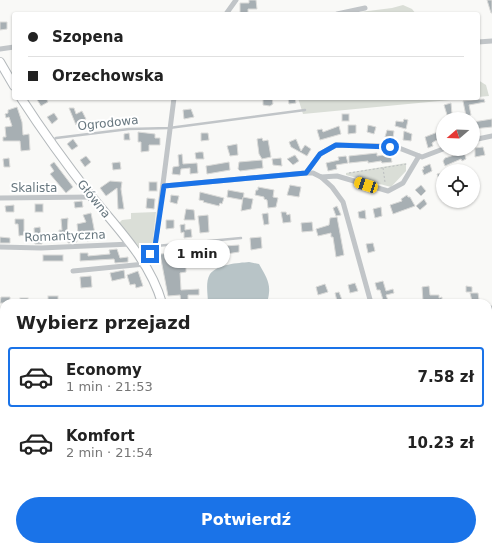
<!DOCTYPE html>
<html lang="pl">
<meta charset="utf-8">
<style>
:root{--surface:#fff;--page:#f2f2f2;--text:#222;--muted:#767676;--line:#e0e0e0;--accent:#1a73e8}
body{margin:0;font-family:"DejaVu Sans",sans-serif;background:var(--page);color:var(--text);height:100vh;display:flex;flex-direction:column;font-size:15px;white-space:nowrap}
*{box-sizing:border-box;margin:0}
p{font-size:13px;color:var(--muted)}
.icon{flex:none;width:22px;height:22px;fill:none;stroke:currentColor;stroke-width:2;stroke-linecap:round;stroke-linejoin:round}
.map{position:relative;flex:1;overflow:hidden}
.drawer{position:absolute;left:0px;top:299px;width:492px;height:252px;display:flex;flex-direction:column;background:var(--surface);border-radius:12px 12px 0 0;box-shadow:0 1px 3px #0004}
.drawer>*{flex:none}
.banner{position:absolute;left:12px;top:12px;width:468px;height:88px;border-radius:4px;box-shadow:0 1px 3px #0004;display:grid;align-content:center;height:88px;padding:0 16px;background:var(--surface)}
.needle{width:26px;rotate:251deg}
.buttons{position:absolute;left:436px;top:112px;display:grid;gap:8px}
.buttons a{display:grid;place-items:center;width:44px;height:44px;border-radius:50%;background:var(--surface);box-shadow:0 1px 3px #0004;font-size:20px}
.end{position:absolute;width:18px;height:18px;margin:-9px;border:5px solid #1a73e8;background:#fff;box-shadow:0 0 0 2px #fff}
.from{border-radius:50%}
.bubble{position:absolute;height:28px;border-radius:14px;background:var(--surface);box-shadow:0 1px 3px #0004;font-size:13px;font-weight:800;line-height:28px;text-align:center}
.car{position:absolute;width:12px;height:24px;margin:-12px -6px;border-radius:5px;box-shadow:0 0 3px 1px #0007;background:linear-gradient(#f5c518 24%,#345 0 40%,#f5c518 0 76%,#345 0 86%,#f5c518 0)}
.banner b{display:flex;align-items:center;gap:14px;height:38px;font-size:15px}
.banner b+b{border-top:1px solid var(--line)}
.banner i{width:10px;height:10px;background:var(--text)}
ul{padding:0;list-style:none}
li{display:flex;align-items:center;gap:12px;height:60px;margin:0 8px 6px;padding:0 8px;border:2px solid transparent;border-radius:4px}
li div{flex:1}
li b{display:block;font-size:15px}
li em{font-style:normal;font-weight:800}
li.current{border-color:var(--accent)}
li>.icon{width:36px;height:36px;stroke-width:1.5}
h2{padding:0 16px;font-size:18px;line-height:48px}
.button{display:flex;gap:8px;margin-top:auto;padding:8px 16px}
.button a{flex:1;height:46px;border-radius:24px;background:var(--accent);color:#fff;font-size:16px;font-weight:800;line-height:46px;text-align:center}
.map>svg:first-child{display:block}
</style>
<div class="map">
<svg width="492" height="551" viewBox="0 0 492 551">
<rect width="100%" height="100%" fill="#f9f9f7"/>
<polygon fill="#e7e9e7" points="201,547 261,547 262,551 202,551"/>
<g fill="#daded7">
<polygon points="403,5 412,9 416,14 344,14 392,8"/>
<polygon points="478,80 486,85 489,96 478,97"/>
<polygon points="298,98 471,98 303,114"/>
<polygon points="406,163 406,171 391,187 346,175 346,173"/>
<polygon points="156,212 152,249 149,253 145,254 119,223 122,220 131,219 131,213"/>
<polygon points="0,539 4,540 4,547 100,547 100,551 0,551"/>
<polygon points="205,547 222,547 223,551 205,551"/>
</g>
<path fill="#b8c4c7" d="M249 262 259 264C268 280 272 285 267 303H208C208 295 205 282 210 274 218 264 238 263 249 262Z"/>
<g fill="#a7afb3" stroke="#dbdbd9">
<polygon points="249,0 256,0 257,9 248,9 248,14 240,14 240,3 249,3"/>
<polygon points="487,0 492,0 492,13 491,13"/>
<polygon points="0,22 7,22 7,29 0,30"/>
<polygon points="36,98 46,98 48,102 41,106"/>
<polygon points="263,98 272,98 273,104 270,106 263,105"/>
<polygon points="288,98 295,98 296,103 289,104"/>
<polygon points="484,99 485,102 469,105 471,115 466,116 463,101"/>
<polygon points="451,103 452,114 447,115 444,105"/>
<polygon points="17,107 22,122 23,135 29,134 30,150 21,151 20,141 3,141 3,137 6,137 5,127 12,126 9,117 6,118 5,114 8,113 8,110"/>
<polygon points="69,108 74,108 76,114 82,111 86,119 76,125"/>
<polygon points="191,109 194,117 184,119 183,110"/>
<polygon points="54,113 58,119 52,124 47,117"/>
<rect x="342" y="114" width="7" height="7"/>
<polygon points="404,119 408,120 406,129 395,126 396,121 403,122"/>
<polygon points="492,119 492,127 473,129 473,122"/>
<polygon points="348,125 356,125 356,133 348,134"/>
<polygon points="368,125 376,127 374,134 367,132"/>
<polygon points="339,126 341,134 320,140 317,130 322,129 323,132"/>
<polygon points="387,130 394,131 393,138 385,137"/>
<polygon points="443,130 443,138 435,141 432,143 433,146 428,148 425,137"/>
<polygon points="404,131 412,134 411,141 403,140"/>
<polygon points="138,132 155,134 155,138 160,138 160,145 149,145 149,151 141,152 141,142 138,142"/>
<polygon points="129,133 130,140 124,140 124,134"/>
<polygon points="201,133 208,133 209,140 201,141"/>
<polygon points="262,138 263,141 268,140 271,157 262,159 259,154 257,139"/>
<polygon points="73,139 78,146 72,150 67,144"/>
<polygon points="296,139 301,151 305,145 311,149 307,156 291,147 289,142"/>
<polygon points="237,144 238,155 230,156 227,146"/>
<polygon points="483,147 485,155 475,157 475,148"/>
<polygon points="199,152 203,152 204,159 196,159 195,153"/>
<polygon points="464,152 466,159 462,161 461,159 445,166 443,161 445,158"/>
<polygon points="377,153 377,156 390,154 392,162 382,163 381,161 368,163 368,161 349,163 349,156"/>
<polygon points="182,154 183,164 197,163 198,173 190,174 190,168 181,169 180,175 172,174 173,167 179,166 178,155"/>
<polygon points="295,155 299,161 293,165 287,159"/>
<polygon points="86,156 91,162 85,167 80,160"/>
<polygon points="346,156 348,163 336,165 337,169 328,171 326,163 339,160 338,157"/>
<polygon points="9,158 10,167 4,167 3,159"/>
<polygon points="281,158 282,166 273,165 272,159"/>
<polygon points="262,160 263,168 240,171 238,169 239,162"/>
<polygon points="54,162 73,187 66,193 50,174 54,171 50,165"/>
<polygon points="120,162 121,169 113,170 112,163"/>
<polygon points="229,162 230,170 207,174 206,166"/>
<polygon points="430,164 432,171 424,175 422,170 424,169 423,167"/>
<polygon points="443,173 443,180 439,180 437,174"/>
<polygon points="110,181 122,182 121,189 124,209 118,209 117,188 106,196 100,188"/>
<rect x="149" y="182" width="8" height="9"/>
<polygon points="290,185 301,187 299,197 287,195"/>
<polygon points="421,185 426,191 421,196 415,190"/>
<polygon points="258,187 274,190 273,197 278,198 276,207 268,208 267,200 264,199 264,197 255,195 256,190 258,190"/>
<polygon points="228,190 244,193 243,200 227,197"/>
<polygon points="200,192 224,198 222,204 220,203 219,206 203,202 204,201 199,200"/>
<polygon points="171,195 179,196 177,204 170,202"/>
<polygon points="407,195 408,197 410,197 415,206 393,214 390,205 402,201 401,199"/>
<polygon points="243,197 253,199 251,209 241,211"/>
<polygon points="147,198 155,199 154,209 146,208"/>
<polygon points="424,199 427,204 420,210 416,206"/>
<polygon points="82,201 83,207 75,208 74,202"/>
<rect x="35" y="204" width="8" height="8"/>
<polygon points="14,205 14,212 6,212 5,206"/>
<polygon points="337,206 341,215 336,216 333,208"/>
<polygon points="381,207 382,216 375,218 373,209"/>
<polygon points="186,209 194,210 195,220 184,220"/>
<polygon points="365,210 366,219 359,218 358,212"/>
<polygon points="281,212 286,212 287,215 290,214 291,222 283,223"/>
<polygon points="91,213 96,239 87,241 85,232 78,233 77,224 86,222 83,215"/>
<polygon points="268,213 269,224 264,225 262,214"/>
<polygon points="208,215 209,232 200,233 198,216"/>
<polygon points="337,217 344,255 336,257 333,237 331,237 331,233 318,236 316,229 329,225 330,218"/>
<polygon points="68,218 67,234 59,234 59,230 62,230 61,219"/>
<polygon points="15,219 24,219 24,235 19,236 18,224 15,224"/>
<polygon points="166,220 174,220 174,228 166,229"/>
<polygon points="312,222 313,231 302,232 301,223"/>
<polygon points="185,224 185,230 191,229 192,237 184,238 184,232 181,233 180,225"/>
<polygon points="40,227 42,244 35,244 34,228"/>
<polygon points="67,235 76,235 77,242 68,243"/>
<polygon points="0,237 10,238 10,243 0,243"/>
<polygon points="261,237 262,248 251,250 250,238"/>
<polygon points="373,243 375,251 368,253 366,244"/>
<polygon points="224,244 224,246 239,245 239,252 214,256 213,245"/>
<polygon points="117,249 120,258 128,257 128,262 115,263 114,259 80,261 80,253 88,253 88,256 110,254 109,250"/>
<polygon points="173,253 174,255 193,253 194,258 186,259 186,272 180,273 181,290 199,289 199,295 188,295 188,301 181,301 180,295 168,296 160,254"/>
<rect x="43" y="255" width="20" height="6"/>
<polygon points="124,270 125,278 112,281 110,273"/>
<polygon points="138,271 143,286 136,288 135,284 130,285 127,275"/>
<polygon points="91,276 92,287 81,288 80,277"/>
<polygon points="383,281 386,291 393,289 394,293 386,295 389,303 384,303 380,290 377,290 375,283"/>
<polygon points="355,283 358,291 350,293 348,285"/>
<polygon points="325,284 328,292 318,295 316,287"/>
<polygon points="429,286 430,295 439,295 439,298 442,297 442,303 423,301 422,287"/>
<polygon points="466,286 472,287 472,292 466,292"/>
<polygon points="339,292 342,300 337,301 335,293"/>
<polygon points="470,293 478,293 479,300 472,301"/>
<rect x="48" y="296" width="10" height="7"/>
<polygon points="1,297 10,297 10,303 0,303"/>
<rect x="20" y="298" width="8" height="5"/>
</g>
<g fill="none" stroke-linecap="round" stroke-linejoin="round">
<defs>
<g id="primary">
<polyline points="0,62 14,86"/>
<path d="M21 98C43 132 67 165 92 197 119 230 150 261 162 303"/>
<polyline points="168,551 168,547"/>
</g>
</defs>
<use href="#primary" stroke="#b3b8bb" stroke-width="10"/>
<g stroke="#bbbec0" stroke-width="1" stroke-dasharray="2 2" stroke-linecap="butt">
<polyline points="383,168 385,182"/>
<polyline points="349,173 407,164"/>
</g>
<g stroke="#c1c5c8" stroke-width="2.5">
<polyline points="52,141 56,138 129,129 169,128 305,110"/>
<polyline points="156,246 241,238"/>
<polyline points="0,366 4,366"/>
</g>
<g stroke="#c1c5c8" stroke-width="5">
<polyline points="226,14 236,0"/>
<polyline points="337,14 365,8"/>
<polyline points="478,42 492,41"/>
<polyline points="0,49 14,47"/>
<polyline points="473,140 492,136"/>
<polyline points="306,173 313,173 321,177 337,176 388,191 403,183 419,156"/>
<polyline points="321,177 332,187 343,202 371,303"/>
<polyline points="164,186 306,173 320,154 336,145 382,146 399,148 422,157 443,149"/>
<polyline points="0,198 92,197"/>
<polyline points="0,247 41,248 131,244"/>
<polyline points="73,271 145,264 155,246 174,98"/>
<polyline points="488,308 491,308"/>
<polyline points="0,315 4,315"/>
<polyline points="488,347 492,347"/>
<polyline points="488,435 492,434"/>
<polyline points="0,448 4,447"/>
<polyline points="0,499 4,499"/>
<polyline points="488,530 492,530"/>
<polyline points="263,547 264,551"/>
<polyline points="432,547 432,551"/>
</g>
<use href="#primary" stroke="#fff" stroke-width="8"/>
</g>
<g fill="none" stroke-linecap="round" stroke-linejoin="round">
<polyline stroke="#1a73e8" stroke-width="5" points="150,254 155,246 164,186 306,173 320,154 336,145 390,147"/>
</g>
<g text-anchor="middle" stroke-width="4" stroke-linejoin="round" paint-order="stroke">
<g font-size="12" fill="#67777f" stroke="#fff">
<text transform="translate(108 123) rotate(-6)" y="4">Ogrodowa</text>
<text x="34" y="192">Skalista</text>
<text transform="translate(94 199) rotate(51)" y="4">Główna</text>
<text transform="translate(65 236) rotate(-2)" y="4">Romantyczna</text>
</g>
</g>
</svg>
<div class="buttons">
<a><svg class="needle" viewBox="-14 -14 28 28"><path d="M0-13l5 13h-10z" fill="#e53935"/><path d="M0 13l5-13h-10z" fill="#767676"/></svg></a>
<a><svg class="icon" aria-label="locate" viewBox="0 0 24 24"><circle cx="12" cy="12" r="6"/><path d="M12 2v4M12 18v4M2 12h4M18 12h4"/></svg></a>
</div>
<i class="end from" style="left:390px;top:147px"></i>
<i class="end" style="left:150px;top:254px"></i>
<div class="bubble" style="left:164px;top:240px;width:66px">1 min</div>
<i class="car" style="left:366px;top:185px;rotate:288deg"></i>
<div class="banner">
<b><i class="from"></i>Szopena</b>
<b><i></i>Orzechowska</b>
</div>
<section class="drawer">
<h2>Wybierz przejazd</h2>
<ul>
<li class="current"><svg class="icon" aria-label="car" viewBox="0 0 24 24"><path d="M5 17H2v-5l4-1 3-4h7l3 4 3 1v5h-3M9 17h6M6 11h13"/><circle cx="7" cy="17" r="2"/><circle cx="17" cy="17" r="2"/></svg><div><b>Economy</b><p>1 min · 21:53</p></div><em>7.58 zł</em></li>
<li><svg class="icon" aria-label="car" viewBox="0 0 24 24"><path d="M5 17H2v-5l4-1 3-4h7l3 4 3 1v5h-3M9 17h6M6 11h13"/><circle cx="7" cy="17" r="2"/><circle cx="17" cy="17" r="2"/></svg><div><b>Komfort</b><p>2 min · 21:54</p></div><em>10.23 zł</em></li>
</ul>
<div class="button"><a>Potwierdź</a></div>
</section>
</div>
